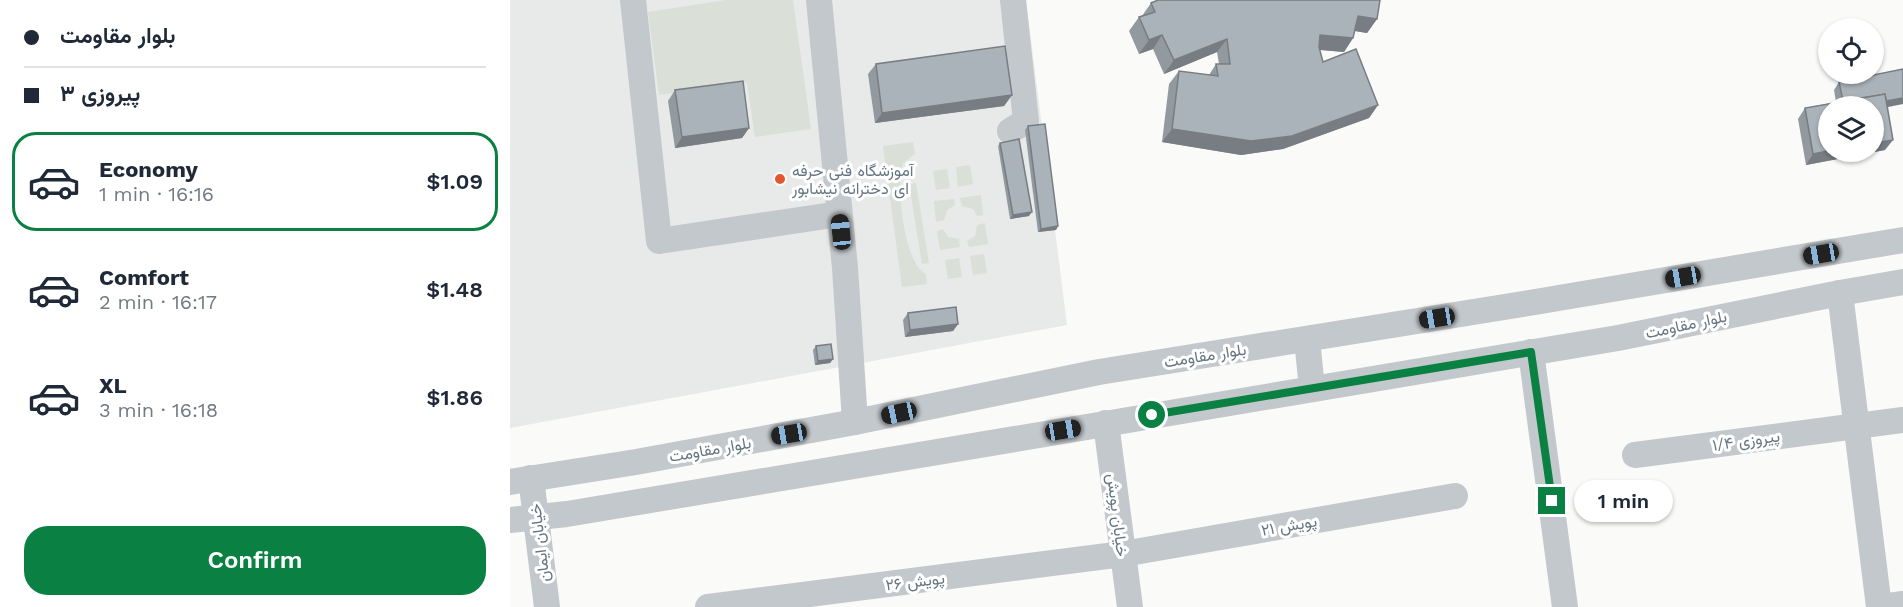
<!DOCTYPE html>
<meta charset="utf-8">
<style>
:root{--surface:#fff;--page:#f2f2f3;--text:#1f2937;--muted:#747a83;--line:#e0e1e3;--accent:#0b8043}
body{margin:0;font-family:"Work Sans",Vazirmatn,sans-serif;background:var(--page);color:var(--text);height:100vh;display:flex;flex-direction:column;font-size:22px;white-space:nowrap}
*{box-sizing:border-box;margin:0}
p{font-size:20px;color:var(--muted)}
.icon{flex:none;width:33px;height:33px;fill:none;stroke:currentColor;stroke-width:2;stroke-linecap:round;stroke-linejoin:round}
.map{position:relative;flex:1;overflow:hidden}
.panel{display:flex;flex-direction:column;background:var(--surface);width:510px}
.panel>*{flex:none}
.hud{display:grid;align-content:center;height:132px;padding:0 24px;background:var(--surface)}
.buttons{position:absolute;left:1308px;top:18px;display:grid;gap:12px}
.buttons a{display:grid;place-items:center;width:66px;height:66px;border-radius:50%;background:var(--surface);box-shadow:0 2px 4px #0004;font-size:30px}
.end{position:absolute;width:27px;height:27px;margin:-14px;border:8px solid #0b8043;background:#fff;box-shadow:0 0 0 3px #fff}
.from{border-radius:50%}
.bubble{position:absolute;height:42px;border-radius:21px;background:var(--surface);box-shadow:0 2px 4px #0004;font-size:20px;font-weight:600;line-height:42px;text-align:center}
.car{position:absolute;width:18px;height:36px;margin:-18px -9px;border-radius:8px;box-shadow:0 0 4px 2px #0007;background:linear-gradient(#222 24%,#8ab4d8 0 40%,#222 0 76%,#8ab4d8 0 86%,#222 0)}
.hud b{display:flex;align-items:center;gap:21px;height:57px;font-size:22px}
.hud b+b{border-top:2px solid var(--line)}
.hud i{width:15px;height:15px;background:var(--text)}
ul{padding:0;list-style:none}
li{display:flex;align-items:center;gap:18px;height:99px;margin:0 12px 9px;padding:0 12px;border:3px solid transparent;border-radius:24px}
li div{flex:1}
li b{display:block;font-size:22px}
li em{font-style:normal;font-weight:600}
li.on{border-color:var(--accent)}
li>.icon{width:54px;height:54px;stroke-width:1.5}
.button{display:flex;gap:12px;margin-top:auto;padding:12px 24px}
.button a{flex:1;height:69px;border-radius:24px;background:var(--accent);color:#fff;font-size:24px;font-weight:600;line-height:69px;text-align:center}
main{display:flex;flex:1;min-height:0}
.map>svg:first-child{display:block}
</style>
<main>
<section class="panel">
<div class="hud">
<b><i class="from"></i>بلوار مقاومت</b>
<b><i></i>پیروزی ۳</b>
</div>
<ul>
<li class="on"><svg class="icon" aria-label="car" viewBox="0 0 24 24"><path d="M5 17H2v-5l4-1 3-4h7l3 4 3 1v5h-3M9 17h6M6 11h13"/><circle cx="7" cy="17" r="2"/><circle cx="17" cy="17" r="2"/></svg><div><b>Economy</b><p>1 min · 16:16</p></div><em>$1.09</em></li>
<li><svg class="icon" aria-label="car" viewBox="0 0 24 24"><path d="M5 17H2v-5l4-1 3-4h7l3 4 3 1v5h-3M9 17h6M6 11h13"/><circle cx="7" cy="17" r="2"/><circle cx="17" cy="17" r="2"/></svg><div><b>Comfort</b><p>2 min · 16:17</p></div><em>$1.48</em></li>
<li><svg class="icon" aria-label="car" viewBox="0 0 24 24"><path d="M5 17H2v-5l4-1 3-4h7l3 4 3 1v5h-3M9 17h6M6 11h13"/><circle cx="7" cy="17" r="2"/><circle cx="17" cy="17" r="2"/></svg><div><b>XL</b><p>3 min · 16:18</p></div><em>$1.86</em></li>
</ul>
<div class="button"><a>Confirm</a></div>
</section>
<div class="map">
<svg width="1393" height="607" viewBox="0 0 1393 607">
<rect width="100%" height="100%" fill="#fafaf8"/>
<polygon fill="#e8e9e9" points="0,0 516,0 557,325 0,428"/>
<g fill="#dadfd7">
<polygon points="216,0 283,0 301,129 245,137 237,83 149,95 138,12"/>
<path d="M403 142 405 154 393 163C386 185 393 263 416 274L417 284 392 287 373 146Z"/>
<polygon points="460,165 463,184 448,187 446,167"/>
<polygon points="437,169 440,188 426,190 423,171"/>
<polygon points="406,183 419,263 412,264 399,184"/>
<polygon points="471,195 473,215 467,216 463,209 452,206 450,198"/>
<polygon points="444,199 445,205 437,210 434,220 426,222 424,201"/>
<polygon points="475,223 478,244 459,247 457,241 465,236 467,225"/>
<polygon points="433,229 438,237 449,239 450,247 430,250 427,231"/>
<polygon points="474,254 477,273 463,275 460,256"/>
<polygon points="449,258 452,277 438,279 435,260"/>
</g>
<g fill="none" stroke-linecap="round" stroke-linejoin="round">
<g stroke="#c3c8cc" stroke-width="26">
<polyline points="123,0 149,241 329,214"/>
<polyline points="309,0 335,268 345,422"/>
<polyline points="500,131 516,121 503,0"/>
<polyline points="1330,293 1369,607"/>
<polyline points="797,339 802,389"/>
<polyline points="1021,352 1055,607"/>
<polyline points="596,423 620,607"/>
<polyline points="1125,455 1393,420"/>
<polyline points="21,478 37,607"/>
<polyline points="0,482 126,462 345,422 589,372 1013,304 1393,240"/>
<polyline points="0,520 57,514 1108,338 1330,293 1393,282"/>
<polyline points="198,607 613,554 945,496"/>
<polyline points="1371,607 1393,604"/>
</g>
</g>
<g fill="#929a9f">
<polygon points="641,3 867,19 857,33 845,31 843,38 834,52 810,50 813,62 868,105 859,118 773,149 731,155 652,142 659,84 669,71 699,75 706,64 709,64 707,52 654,74 643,49 629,54 619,31 629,17 632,16"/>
<polygon points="366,64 502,95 494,106 365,123 358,74"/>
<polygon points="1329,82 1377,107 1375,150 1296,165 1288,119 1295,108 1326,102 1324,90"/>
<polygon points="165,90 239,128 232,138 165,148 158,101"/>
<polygon points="518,126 548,226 546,230 528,232 515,130"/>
<polygon points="490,143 519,216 500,219 488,146"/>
<polygon points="398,313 448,324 443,331 395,337 393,320"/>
<polygon points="306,346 323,359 320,363 305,365 303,350"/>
</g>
<g fill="#777d82">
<polygon points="848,16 867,19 857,33 839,30"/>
<polygon points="652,35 643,49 629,54 639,40"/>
<polygon points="810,35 843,38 834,52 800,49"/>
<polygon points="717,39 707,52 654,74 664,60"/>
<polygon points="502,95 494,106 365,123 372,113"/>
<polygon points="1393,98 1393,104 1368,109 1373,102"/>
<polygon points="868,105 859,118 773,149 731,155 652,142 662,129"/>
<polygon points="239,128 232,138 165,148 172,137"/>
<polygon points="1383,140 1375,150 1296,165 1303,154 1318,151 1364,152 1364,143"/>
<polygon points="522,212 519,216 500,219 503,215"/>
<polygon points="548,226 546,230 528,232 531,229"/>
<polygon points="448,324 443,331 395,337 400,330"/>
<polygon points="323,359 320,363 305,365 308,361"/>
</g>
<g fill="#aab3b9" stroke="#777d82" stroke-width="1.5">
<polygon points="648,0 870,0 867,19 848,16 843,38 810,35 809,47 813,62 846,49 868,105 782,136 741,141 662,129 669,71 708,76 706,64 720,64 717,39 664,60 652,35 639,40 629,17 645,12 641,3"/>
<polygon points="495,46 502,95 372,113 366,64"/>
<polygon points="1393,69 1393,98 1376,101 1375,94 1333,101 1329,82"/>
<polygon points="233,81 239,128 172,137 165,90"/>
<polygon points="1375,94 1383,140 1364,143 1364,106 1318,106 1318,151 1303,154 1295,108"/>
<polygon points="535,124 548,226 531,229 518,126"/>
<polygon points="509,139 522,212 503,215 490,143"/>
<polygon points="446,307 448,324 400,330 398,313"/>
<polygon points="321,344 323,359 308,361 306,346"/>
</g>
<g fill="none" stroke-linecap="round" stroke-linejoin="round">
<polyline stroke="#0b8043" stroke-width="8" points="642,415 1021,352 1042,501"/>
</g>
<circle fill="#e4572e" stroke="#fff" stroke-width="2" cx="270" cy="179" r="6"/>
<g text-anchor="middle" stroke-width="6" stroke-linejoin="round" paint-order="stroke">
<g font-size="16" fill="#657683" stroke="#fff" text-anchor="start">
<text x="282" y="176">آموزشگاه فنی حرفه<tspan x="282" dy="18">ای دخترانه نیشابور</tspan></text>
</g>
<g font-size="16" fill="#657683" stroke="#fff">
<text transform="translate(1176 324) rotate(-12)" y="6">بلوار مقاومت</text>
<text transform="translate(695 355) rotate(-9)" y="6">بلوار مقاومت</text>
<text transform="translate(1236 440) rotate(-8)" y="6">پیروزی ۱/۴</text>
<text transform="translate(200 449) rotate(-10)" y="6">بلوار مقاومت</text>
<text transform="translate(608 515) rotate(83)" y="6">خیابان پویش</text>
<text transform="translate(779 525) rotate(-10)" y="6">پویش ۲۱</text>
<text transform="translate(29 543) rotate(-97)" y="6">خیابان ایمان</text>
<text transform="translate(405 581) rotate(-7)" y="6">پویش ۲۶</text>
</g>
</g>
</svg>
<div class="buttons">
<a><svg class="icon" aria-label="locate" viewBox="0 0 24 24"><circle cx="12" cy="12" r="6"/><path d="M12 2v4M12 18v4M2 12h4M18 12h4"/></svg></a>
<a><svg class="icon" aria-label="layers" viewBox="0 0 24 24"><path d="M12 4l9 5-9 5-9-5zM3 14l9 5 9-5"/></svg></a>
</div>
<i class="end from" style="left:642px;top:415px"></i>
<i class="end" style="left:1042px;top:501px"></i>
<div class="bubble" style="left:1064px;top:480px;width:99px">1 min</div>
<i class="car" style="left:331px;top:232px;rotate:354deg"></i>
<i class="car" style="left:1311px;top:254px;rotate:260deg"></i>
<i class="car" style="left:1173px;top:277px;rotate:260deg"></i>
<i class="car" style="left:927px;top:318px;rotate:261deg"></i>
<i class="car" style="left:389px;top:413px;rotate:258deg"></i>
<i class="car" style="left:553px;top:430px;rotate:81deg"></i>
<i class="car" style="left:279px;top:434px;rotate:260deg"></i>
</div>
</main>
